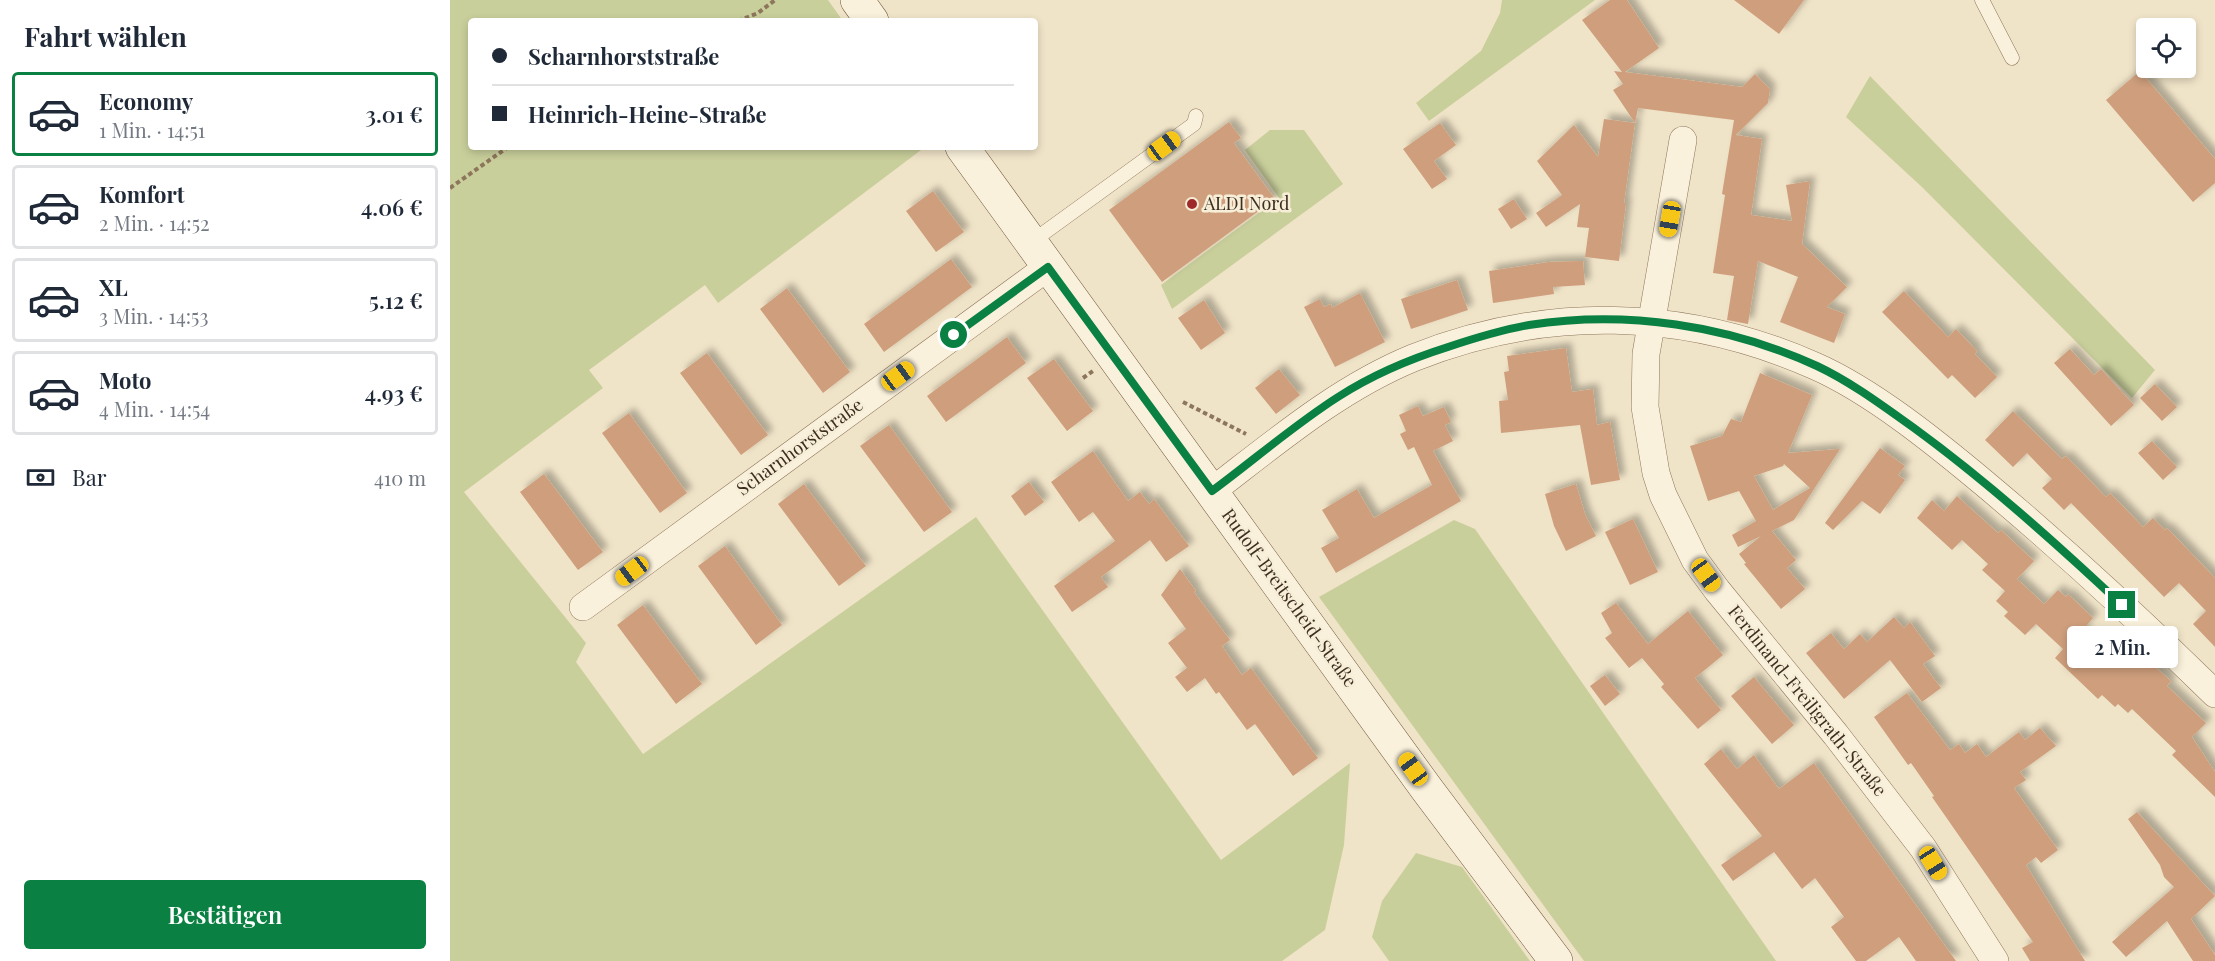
<!DOCTYPE html>
<html lang="de">
<meta charset="utf-8">
<style>
:root{--surface:#fff;--page:#f2f2f3;--text:#1f2937;--muted:#747a83;--line:#e0e1e3;--accent:#0b8043}
body{margin:0;font-family:"Playfair Display",serif;background:var(--page);color:var(--text);height:100vh;display:flex;flex-direction:column;font-size:22px;white-space:nowrap}
*{box-sizing:border-box;margin:0}
p{font-size:20px;color:var(--muted)}
.icon{flex:none;width:33px;height:33px;fill:none;stroke:currentColor;stroke-width:2;stroke-linecap:round;stroke-linejoin:round}
.map{position:relative;flex:1;overflow:hidden}
.panel{display:flex;flex-direction:column;background:var(--surface);width:450px}
.panel>*{flex:none}
.hud{position:absolute;left:18px;top:18px;width:570px;height:132px;border-radius:6px;box-shadow:0 3px 9px #0003;display:grid;align-content:center;height:132px;padding:0 24px;background:var(--surface)}
.tools{position:absolute;left:1686px;top:18px;display:grid;gap:12px}
.tools a{display:grid;place-items:center;width:60px;height:60px;border-radius:6px;background:var(--surface);box-shadow:0 3px 9px #0003;font-size:30px}
.end{position:absolute;width:27px;height:27px;margin:-14px;border:8px solid #0b8043;background:#fff;box-shadow:0 0 0 3px #fff}
.from{border-radius:50%}
.bubble{position:absolute;height:42px;border-radius:6px;background:var(--surface);box-shadow:0 3px 9px #0003;font-size:20px;font-weight:600;line-height:42px;text-align:center}
.car{position:absolute;width:18px;height:36px;margin:-18px -9px;border-radius:8px;box-shadow:0 0 4px 2px #0007;background:linear-gradient(#f5c518 24%,#345 0 40%,#f5c518 0 76%,#345 0 86%,#f5c518 0)}
.hud b{display:flex;align-items:center;gap:21px;height:57px;font-size:22px}
.hud b+b{border-top:2px solid var(--line)}
.hud i{width:15px;height:15px;background:var(--text)}
ul{padding:0;list-style:none}
li{display:flex;align-items:center;gap:18px;height:84px;margin:0 12px 9px;padding:0 12px;border:3px solid var(--line);border-radius:6px}
li div{flex:1}
li b{display:block;font-size:22px}
li em{font-style:normal;font-weight:600}
li.on{border-color:var(--accent)}
li>.icon{width:54px;height:54px;stroke-width:1.5}
h2{padding:0 24px;font-size:27px;line-height:72px}
.pay{display:flex;align-items:center;gap:15px;height:66px;padding:0 24px;font-size:22px}
.pay p{margin-inline-start:auto}
.action{display:flex;gap:12px;margin-top:auto;padding:12px 24px}
.action a{flex:1;height:69px;border-radius:6px;background:var(--accent);color:#fff;font-size:24px;font-weight:600;line-height:69px;text-align:center}
main{display:flex;flex:1;min-height:0}
.map>svg:first-child{display:block}
</style>
<main>
<section class="panel">
<h2>Fahrt wählen</h2>
<ul>
<li class="on"><svg class="icon" aria-label="car" viewBox="0 0 24 24"><path d="M5 17H2v-5l4-1 3-4h7l3 4 3 1v5h-3M9 17h6M6 11h13"/><circle cx="7" cy="17" r="2"/><circle cx="17" cy="17" r="2"/></svg><div><b>Economy</b><p>1 Min. · 14:51</p></div><em>3.01 €</em></li>
<li><svg class="icon" aria-label="car" viewBox="0 0 24 24"><path d="M5 17H2v-5l4-1 3-4h7l3 4 3 1v5h-3M9 17h6M6 11h13"/><circle cx="7" cy="17" r="2"/><circle cx="17" cy="17" r="2"/></svg><div><b>Komfort</b><p>2 Min. · 14:52</p></div><em>4.06 €</em></li>
<li><svg class="icon" aria-label="car" viewBox="0 0 24 24"><path d="M5 17H2v-5l4-1 3-4h7l3 4 3 1v5h-3M9 17h6M6 11h13"/><circle cx="7" cy="17" r="2"/><circle cx="17" cy="17" r="2"/></svg><div><b>XL</b><p>3 Min. · 14:53</p></div><em>5.12 €</em></li>
<li><svg class="icon" aria-label="car" viewBox="0 0 24 24"><path d="M5 17H2v-5l4-1 3-4h7l3 4 3 1v5h-3M9 17h6M6 11h13"/><circle cx="7" cy="17" r="2"/><circle cx="17" cy="17" r="2"/></svg><div><b>Moto</b><p>4 Min. · 14:54</p></div><em>4.93 €</em></li>
</ul>
<div class="pay"><svg class="icon" aria-label="cash" viewBox="0 0 24 24"><path d="M3 7h18v10H3z"/><circle cx="12" cy="12" r="2"/></svg>Bar<p>410 m</p></div>
<div class="action"><a>Bestätigen</a></div>
</section>
<div class="map">
<svg width="1765" height="961" viewBox="0 0 1765 961">
<defs>
<filter id="shadow"><feDropShadow dx="5.5" dy="-5.5" stdDeviation="3" flood-color="#0004"/></filter>
</defs>
<rect width="100%" height="100%" fill="#f0e4c8"/>
<g fill="#c9cf9b">
<polygon points="0,0 378,0 393,21 21,21 21,147 475,147 268,303 255,285 139,370 153,388 14,492 136,643 126,662 193,754 526,517 771,860 900,763 894,845 875,930 832,961 0,961"/>
<polygon points="1052,0 1145,0 979,121 966,103 1031,51 1050,13"/>
<polygon points="1420,76 1705,370 1682,398 1473,188 1396,117"/>
<polygon points="820,130 854,130 893,184 722,309 711,285 829,198 795,150"/>
<polygon points="1004,520 1025,529 1326,961 1134,961 869,597"/>
<polygon points="966,853 1012,867 1080,961 939,961 922,937 932,901"/>
</g>
<g fill="#cf9f7d" fill-rule="evenodd" filter="url(#shadow)">
<polygon points="1160,0 1177,0 1209,48 1175,72 1292,87 1305,74 1320,89 1318,103 1286,135 1312,139 1301,215 1342,221 1336,185 1360,181 1352,244 1397,287 1377,307 1395,314 1384,343 1330,322 1348,277 1308,261 1298,324 1277,320 1284,276 1263,273 1275,195 1272,194 1284,120 1188,108 1185,123 1163,90 1173,84 1164,71 1172,72 1132,20"/>
<polygon points="1284,0 1354,0 1329,34"/>
<polygon points="1690,71 1765,159 1765,183 1743,202 1656,100"/>
<polygon points="1154,119 1185,123 1174,203 1176,203 1169,261 1135,257 1139,228 1127,227 1130,204 1096,227 1086,213 1112,195 1087,161 1124,125 1148,157"/>
<polygon points="779,122 791,138 784,143 825,199 712,282 659,210"/>
<polygon points="990,123 1006,145 984,161 997,179 982,189 953,149"/>
<polygon points="483,191 514,232 486,252 456,211"/>
<polygon points="1064,199 1077,219 1061,229 1048,209"/>
<polygon points="501,259 522,287 434,352 414,324"/>
<polygon points="1133,261 1135,285 1103,287 1104,294 1043,303 1039,271 1099,262"/>
<polygon points="1007,280 1018,310 961,329 951,299"/>
<polygon points="337,288 400,372 373,393 310,309"/>
<polygon points="1454,291 1498,337 1506,329 1527,351 1525,354 1547,377 1525,398 1502,375 1498,379 1432,312"/>
<polygon points="910,293 935,342 885,367 854,307 870,299 874,307 881,304 882,308"/>
<polygon points="754,300 775,333 751,350 728,318"/>
<polygon points="557,337 576,363 496,422 477,396"/>
<polygon points="1116,348 1122,392 1143,389 1147,425 1160,422 1170,480 1141,485 1130,425 1051,433 1049,401 1058,400 1054,372 1059,371 1057,356"/>
<polygon points="1620,349 1644,375 1651,369 1684,405 1661,426 1604,363"/>
<polygon points="257,353 318,435 291,455 230,373"/>
<polygon points="604,359 643,411 617,431 577,378"/>
<polygon points="829,369 850,395 826,414 805,388"/>
<path d="M1310 373 1362 395 1338 453 1390 449 1344 520 1322 531 1346 560 1337 568 1355 589 1331 609 1294 564 1296 563 1289 554 1311 536 1288 547 1282 535 1306 521 1289 491 1258 501 1240 446 1272 436 1281 419 1291 422ZM1334 464 1360 488 1323 510 1304 476 1333 466Z"/>
<polygon points="1705,384 1727,407 1712,421 1690,398"/>
<polygon points="968,406 973,416 994,407 1001,422 995,425 1003,441 983,451 1011,501 886,573 871,548 889,538 872,510 907,489 924,518 982,485 964,447 958,450 950,434 956,431 949,415"/>
<polygon points="1563,411 1612,459 1616,456 1656,497 1660,493 1693,527 1703,518 1715,530 1717,528 1765,578 1765,647 1743,624 1756,611 1729,583 1714,597 1621,503 1614,510 1592,488 1602,479 1577,453 1563,467 1535,440"/>
<polygon points="179,413 237,493 210,513 152,433"/>
<polygon points="439,425 502,512 474,532 410,446"/>
<polygon points="1702,441 1727,467 1713,480 1688,453"/>
<polygon points="1430,448 1455,466 1448,475 1455,480 1430,514 1412,501 1383,530 1375,523"/>
<polygon points="643,451 678,501 690,492 699,504 704,499 739,546 716,562 700,540 651,577 658,587 622,612 604,586 665,541 643,512 629,522 601,482"/>
<polygon points="94,474 153,552 128,570 70,492"/>
<polygon points="579,482 594,502 575,516 561,496"/>
<polygon points="354,484 416,566 389,586 328,504"/>
<polygon points="1126,484 1135,514 1146,536 1116,551 1104,526 1095,494"/>
<polygon points="1507,496 1548,533 1551,530 1584,561 1567,579 1594,604 1608,590 1616,597 1618,594 1643,618 1632,631 1663,661 1679,644 1721,681 1717,686 1756,723 1742,737 1765,772 1765,797 1722,755 1726,751 1682,709 1678,713 1668,704 1665,707 1652,695 1648,699 1605,658 1613,649 1586,624 1575,635 1554,616 1558,612 1546,601 1555,591 1532,570 1538,564 1512,540 1502,550 1467,518 1482,500 1494,511"/>
<polygon points="1183,519 1208,572 1180,585 1155,532"/>
<polygon points="275,546 332,625 306,645 248,566"/>
<polygon points="730,569 746,591 744,592 780,640 772,646 792,675 801,668 868,758 843,776 805,724 797,730 769,692 766,694 755,678 737,692 725,677 737,668 718,643 736,629 711,595"/>
<polygon points="1166,603 1198,644 1238,611 1273,655 1245,678 1271,710 1248,729 1211,687 1214,684 1192,658 1179,668 1155,638 1162,633 1151,613"/>
<polygon points="193,605 252,684 226,704 167,625"/>
<polygon points="1444,617 1454,628 1460,622 1485,656 1473,664 1491,688 1472,702 1440,660 1394,699 1356,653 1381,633 1394,649 1410,634 1417,642"/>
<polygon points="1155,675 1170,694 1155,706 1140,686"/>
<polygon points="1304,677 1344,725 1322,744 1281,696"/>
<polygon points="1457,693 1500,750 1509,744 1515,753 1527,744 1536,757 1569,732 1575,740 1590,728 1606,746 1570,772 1576,780 1564,788 1608,850 1591,863 1586,857 1576,865 1635,961 1580,961 1572,948 1583,942 1482,797 1484,796 1461,763 1458,765 1424,717"/>
<polygon points="1271,749 1287,769 1304,755 1329,789 1364,763 1506,961 1466,961 1449,937 1416,961 1406,961 1381,927 1394,917 1365,878 1352,889 1324,852 1283,881 1271,865 1312,836 1254,764"/>
<polygon points="1687,812 1765,896 1741,919 1765,955 1765,961 1743,961 1717,921 1676,957 1662,942 1724,887 1714,877 1710,865 1678,819"/>
</g>
<g fill="none" stroke-linecap="round" stroke-linejoin="round">
<defs>
<g id="lane">
<polyline points="1532,0 1562,58"/>
<polyline points="580,243 744,124 746,116"/>
</g>
<g id="street">
<polyline points="1233,140 1196,354 1195,407 1206,473 1213,495 1245,560 1267,590 1386,735 1473,848 1545,961"/>
<path d="M762 491C826 442 888 389 963 358 1096 305 1234 308 1365 366 1422 391 1486 443 1534 483 1614 550 1691 621 1765 694"/>
<polyline points="133,607 598,267"/>
</g>
<g id="secondary">
<polyline points="407,0 422,21"/>
<polyline points="512,147 976,788 1106,961"/>
</g>
</defs>
<use href="#lane" stroke="#8d765c" stroke-width="15"/>
<use href="#street" stroke="#8d765c" stroke-width="28"/>
<use href="#secondary" stroke="#6f573f" stroke-width="34"/>
<g stroke="#8d765c" stroke-width="4" stroke-dasharray="4.5 3" stroke-linecap="butt">
<polyline points="288,21 308,13 325,0"/>
<polyline points="0,188 58,147"/>
<polyline points="633,378 643,371"/>
<polyline points="733,402 796,434"/>
</g>
<use href="#lane" stroke="#faf1dc" stroke-width="14"/>
<use href="#street" stroke="#faf1dc" stroke-width="27"/>
<use href="#secondary" stroke="#faf1dc" stroke-width="33"/>
</g>
<g fill="none" stroke-linecap="round" stroke-linejoin="round">
<path stroke="#0b8043" stroke-width="8" d="M504 335 598 267 762 491C804 460 844 425 888 397 922 375 960 359 998 347 1025 338 1051 330 1079 325 1176 310 1278 325 1367 366 1401 382 1433 406 1464 428 1538 482 1606 543 1672 605"/>
</g>
<circle fill="#9e2a2b" stroke="#f7eed8" stroke-width="2" cx="742" cy="204" r="6"/>
<g text-anchor="middle" stroke-width="5" stroke-linejoin="round" paint-order="stroke">
<g font-size="18" fill="#3d2e20" stroke="#f7eed8" text-anchor="start">
<text x="754" y="210">ALDI Nord</text>
</g>
<g font-size="18" fill="#3d2e20" stroke="#f7eed8">
<text transform="translate(350 447) rotate(-36)" y="6">Scharnhorststraße</text>
<text transform="translate(839 598) rotate(54)" y="6">Rudolf-Breitscheid-Straße</text>
<text transform="translate(1357 701) rotate(51)" y="6">Ferdinand-Freiligrath-Straße</text>
</g>
</g>
</svg>
<div class="tools">
<a><svg class="icon" aria-label="locate" viewBox="0 0 24 24"><circle cx="12" cy="12" r="6"/><path d="M12 2v4M12 18v4M2 12h4M18 12h4"/></svg></a>
</div>
<i class="end from" style="left:504px;top:335px"></i>
<i class="end" style="left:1672px;top:605px"></i>
<div class="bubble" style="left:1617px;top:626px;width:111px">2 Min.</div>
<i class="car" style="left:714px;top:146px;rotate:54deg"></i>
<i class="car" style="left:1220px;top:219px;rotate:190deg"></i>
<i class="car" style="left:448px;top:376px;rotate:54deg"></i>
<i class="car" style="left:182px;top:571px;rotate:233deg"></i>
<i class="car" style="left:1256px;top:575px;rotate:144deg"></i>
<i class="car" style="left:963px;top:769px;rotate:324deg"></i>
<i class="car" style="left:1483px;top:863px;rotate:148deg"></i>
<div class="hud">
<b><i class="from"></i>Scharnhorststraße</b>
<b><i></i>Heinrich-Heine-Straße</b>
</div>
</div>
</main>
